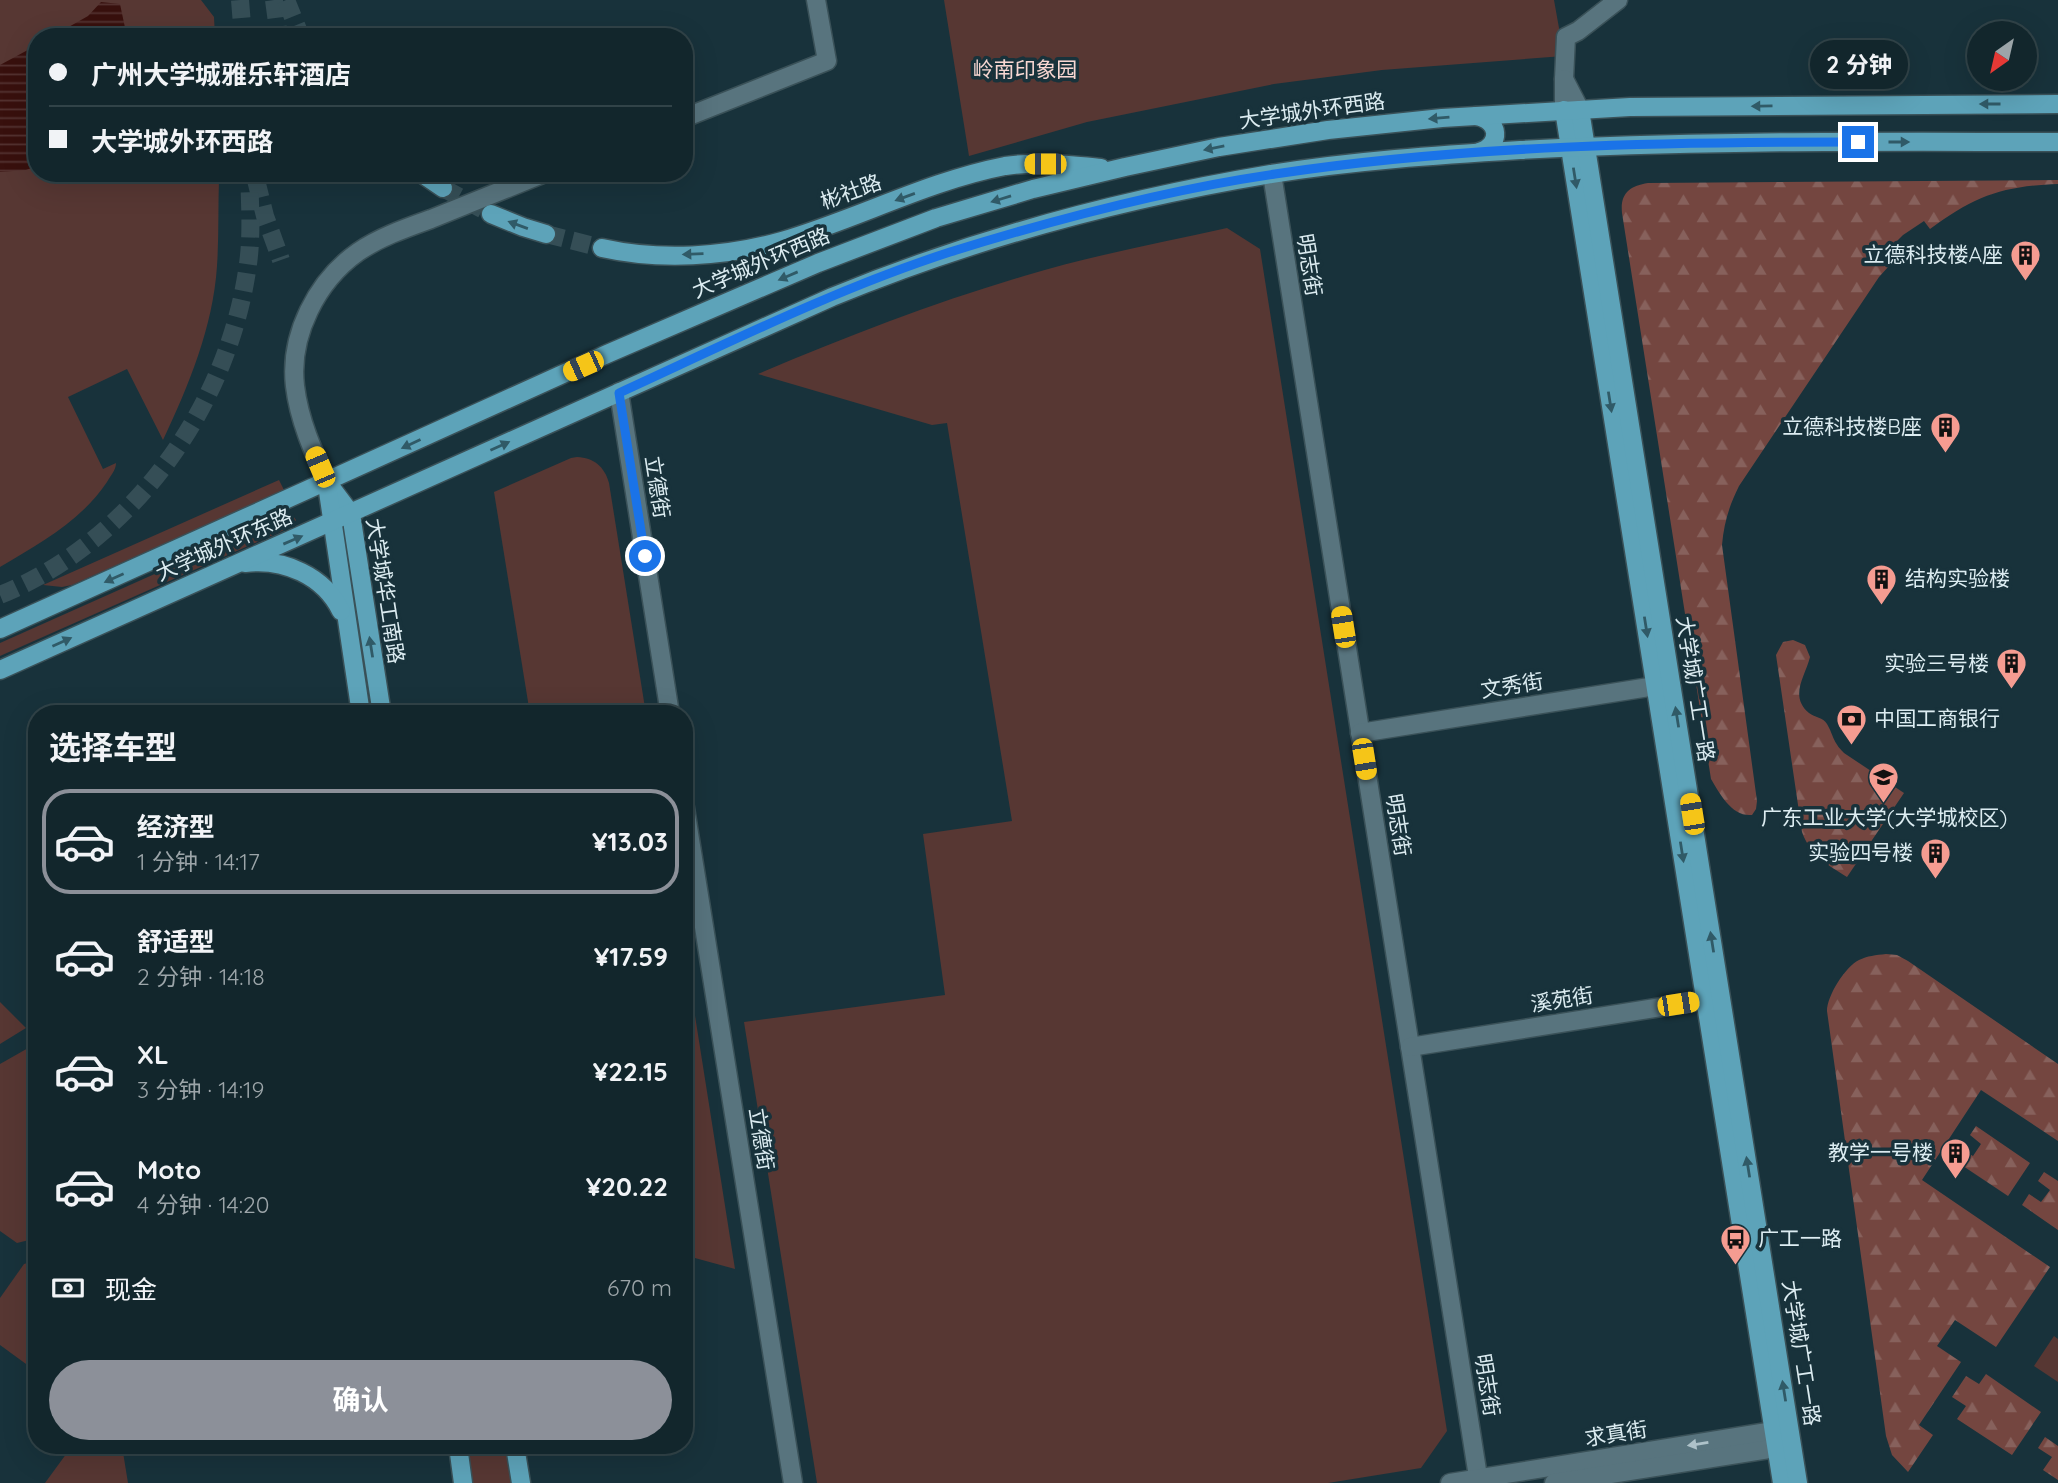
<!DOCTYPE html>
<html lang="zh">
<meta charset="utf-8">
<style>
:root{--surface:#12262c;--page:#1f3238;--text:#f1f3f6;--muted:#9ca5a9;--line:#314348;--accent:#8c9099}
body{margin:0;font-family:Quicksand,"Noto Sans SC",sans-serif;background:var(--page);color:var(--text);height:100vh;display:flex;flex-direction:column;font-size:26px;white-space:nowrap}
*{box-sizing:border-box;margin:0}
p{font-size:23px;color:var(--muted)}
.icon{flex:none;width:38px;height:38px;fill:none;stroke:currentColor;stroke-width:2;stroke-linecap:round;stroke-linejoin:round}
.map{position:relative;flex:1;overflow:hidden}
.details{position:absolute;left:28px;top:705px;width:665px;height:749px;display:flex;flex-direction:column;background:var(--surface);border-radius:28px;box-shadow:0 7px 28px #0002,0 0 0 2px var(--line)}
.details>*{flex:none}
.banner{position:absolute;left:28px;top:28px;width:665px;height:154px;border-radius:28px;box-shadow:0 7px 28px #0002,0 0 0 2px var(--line);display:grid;align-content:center;height:154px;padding:0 21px;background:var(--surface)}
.needle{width:46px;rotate:214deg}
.fabs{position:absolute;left:1967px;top:21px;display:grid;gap:14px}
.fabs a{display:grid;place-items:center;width:70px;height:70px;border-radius:50%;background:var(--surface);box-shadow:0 7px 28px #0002,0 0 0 2px var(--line);font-size:35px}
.end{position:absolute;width:32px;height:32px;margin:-16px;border:9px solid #1a73e8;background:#fff;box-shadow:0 0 0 4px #fff}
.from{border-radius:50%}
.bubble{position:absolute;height:49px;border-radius:24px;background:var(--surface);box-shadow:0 7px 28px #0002,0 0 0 2px var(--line);font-size:23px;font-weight:700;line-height:49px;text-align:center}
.car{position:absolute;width:21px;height:42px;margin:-21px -10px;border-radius:9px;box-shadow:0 0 5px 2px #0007;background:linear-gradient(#f5c518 24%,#345 0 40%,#f5c518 0 76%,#345 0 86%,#f5c518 0)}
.banner b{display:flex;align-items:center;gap:24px;height:66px;font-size:26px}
.banner b+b{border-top:2px solid var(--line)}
.banner i{width:18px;height:18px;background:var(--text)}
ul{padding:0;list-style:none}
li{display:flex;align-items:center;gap:21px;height:105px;margin:0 14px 10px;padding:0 7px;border:4px solid transparent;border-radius:28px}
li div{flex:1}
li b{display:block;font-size:26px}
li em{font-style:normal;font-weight:700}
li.on{border-color:var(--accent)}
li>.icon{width:63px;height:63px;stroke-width:1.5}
h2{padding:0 21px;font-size:32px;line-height:84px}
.pay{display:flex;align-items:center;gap:18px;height:77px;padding:0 21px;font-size:26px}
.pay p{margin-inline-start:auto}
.button{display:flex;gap:14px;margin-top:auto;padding:14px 21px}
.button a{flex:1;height:80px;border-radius:42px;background:var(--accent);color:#fff;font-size:28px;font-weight:700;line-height:80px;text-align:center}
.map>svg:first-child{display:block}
</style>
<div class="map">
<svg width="2058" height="1483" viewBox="0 0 2058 1483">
<defs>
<pattern id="forest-firs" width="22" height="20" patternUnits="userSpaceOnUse" patternTransform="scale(1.75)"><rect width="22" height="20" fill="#744640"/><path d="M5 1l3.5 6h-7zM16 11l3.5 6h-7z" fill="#87615c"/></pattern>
<pattern id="water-rules" width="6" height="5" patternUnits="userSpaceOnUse" patternTransform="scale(1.75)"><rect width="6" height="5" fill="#38100d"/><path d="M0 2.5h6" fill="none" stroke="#543331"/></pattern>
</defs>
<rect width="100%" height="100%" fill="#18323b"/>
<g fill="#573733">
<path d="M0 0H201L214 17 215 37H37V173H219V179C218 208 219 237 217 266 213 327 189 385 163 440L127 369 68 397 103 469 116 463C116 470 111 475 107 482 81 521 39 544 0 567Z"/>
<polygon points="944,0 1554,0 1564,56 1382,70 1274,84 1087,122 969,156"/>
<path d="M1227 228 1260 249 1447 1431 1421 1468 1328 1483H817L744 1022 945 995 923 834 1012 821 947 423 932 425 758 374C845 337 933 303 1024 276 1090 256 1159 243 1227 228Z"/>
<path d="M577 457C594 458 604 466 609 483L646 714H530L494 492 571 458Z"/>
<polygon points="279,480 284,490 72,585 62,587 43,585"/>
<polygon points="291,513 296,520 291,527 0,656 0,643"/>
<polygon points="684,946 735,1269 684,1255"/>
<polygon points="0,1002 26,1028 0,1044"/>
<polygon points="37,1043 37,1238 17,1243 0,1231 0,1064"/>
<polygon points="37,1260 37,1372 0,1345 0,1298 24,1264"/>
<polygon points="2054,1336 2058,1339 2058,1382 2034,1366"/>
<polygon points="72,1446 122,1446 128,1483 45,1483"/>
<polygon points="463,1446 510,1446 516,1483 469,1483"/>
</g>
<g fill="url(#forest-firs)">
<path d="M2058 180V184C2002 186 1975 196 1930 229L1924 221 1903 235 1881 257 1889 266 1879 277 1739 486C1729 506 1724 523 1722 545L1757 801 1756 809 1752 815C1732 817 1720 794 1711 779L1622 213C1620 193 1630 186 1648 183Z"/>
<path d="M1793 640 1805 645 1810 657C1805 677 1789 696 1809 713 1815 718 1823 717 1827 724 1834 736 1832 741 1844 753L1904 793 1847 877C1828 865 1810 855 1802 832L1776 655 1783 642Z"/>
<path d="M1886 954 1897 955 1908 961 2058 1064V1141L1981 1090 1922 1180 2050 1267 1996 1347 1955 1320 1937 1346 1961 1362 1919 1425 1933 1435 1908 1472 1892 1455 1886 1436 1827 1011C1827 996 1845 967 1859 960 1867 956 1876 955 1886 954Z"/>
<polygon points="1976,1126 2030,1163 2008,1196 1954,1160 1961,1149 1973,1156 1981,1144 1970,1135"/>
<polygon points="2044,1172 2058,1181 2058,1230 2022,1205 2029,1194 2041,1202 2050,1190 2038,1181"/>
<polygon points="1986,1374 2041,1412 2012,1455 1957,1419 1966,1406 1952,1397 1966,1376 1979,1384"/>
<polygon points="2045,1437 2058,1446 2058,1480 2043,1470 2052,1457 2038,1448"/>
</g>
<g fill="url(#water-rules)">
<polygon points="101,2 120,4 127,37 51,37 88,16"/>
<polygon points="37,45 37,166 26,170 0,172 0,65"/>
</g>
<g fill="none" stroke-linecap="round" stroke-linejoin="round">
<g stroke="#354e56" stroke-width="18" stroke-dasharray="18 9" stroke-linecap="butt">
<polyline points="240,0 243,37"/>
<polyline points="274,0 279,37"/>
<polyline points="286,0 301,37"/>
<polyline points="256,180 265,216 281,260"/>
<polyline points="443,188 491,214"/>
<polyline points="546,234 602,248"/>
<path d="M0 595C133 541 229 406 248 264 252 235 250 203 249 173"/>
</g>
<defs>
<g id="minor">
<polyline points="1564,79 1566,37 1578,31 1618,0"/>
<polyline points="1564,110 1564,79 1580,110"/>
<polyline points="684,118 827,61 816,0"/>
<polyline points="1272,174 1479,1483"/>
<polyline points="619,392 670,714"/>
<path d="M327 482C313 451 299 420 295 386 289 335 317 281 358 252 380 237 406 228 431 219 469 204 507 188 545 173"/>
<polyline points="1360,733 1668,684"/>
<polyline points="684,802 793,1483"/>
<polyline points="1410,1047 1718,998"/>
<polyline points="1450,1483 1786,1429"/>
<polyline points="1554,1483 1789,1446"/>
</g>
<g id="major">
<polyline points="1564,110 1782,1483"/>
<polyline points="1580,110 1798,1483"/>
<path d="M1476 116C1500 120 1502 145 1479 152"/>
<polyline points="421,173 443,188"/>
<polyline points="491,214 523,227 546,234"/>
<path d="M602 248C660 261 725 257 782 241 857 219 928 181 1005 166 1036 161 1070 165 1101 168"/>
<polyline points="327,482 351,514 382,714"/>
<polyline points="327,485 361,714"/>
<path d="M245 563C284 558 324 576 341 611"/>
<polyline points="0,629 607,354 818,263 936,218 1033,189 1125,167 1219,147 1328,130 1442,118 1630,107 2058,104"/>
<path d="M0 670 832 297C973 239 1121 199 1271 174 1353 161 1437 155 1520 150 1699 140 1879 142 2058 142"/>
<polyline points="458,1446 463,1483"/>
<polyline points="515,1446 521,1483"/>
</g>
</defs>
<use href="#minor" stroke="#3a5158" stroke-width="21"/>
<use href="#major" stroke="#3a5158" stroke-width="21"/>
<use href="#minor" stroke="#58747e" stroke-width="18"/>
<use href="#major" stroke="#5da3b9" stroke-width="18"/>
</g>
<defs><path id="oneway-solid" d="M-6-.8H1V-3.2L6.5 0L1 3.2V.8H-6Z" transform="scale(1.75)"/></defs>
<g fill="#305a67">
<use href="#oneway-solid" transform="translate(1990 104) rotate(180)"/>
<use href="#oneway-solid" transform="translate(1762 106) rotate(179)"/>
<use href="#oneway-solid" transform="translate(1439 118) rotate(175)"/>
<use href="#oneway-solid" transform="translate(1899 142)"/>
<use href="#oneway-solid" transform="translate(1214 148) rotate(169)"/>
<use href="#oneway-solid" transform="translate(1575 178) rotate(81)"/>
<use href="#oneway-solid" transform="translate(905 197) rotate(160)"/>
<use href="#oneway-solid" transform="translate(1001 199) rotate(163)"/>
<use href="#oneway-solid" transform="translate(518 225) rotate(-160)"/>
<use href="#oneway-solid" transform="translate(693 254) rotate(178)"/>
<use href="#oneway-solid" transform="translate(788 276) rotate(157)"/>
<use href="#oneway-solid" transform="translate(1610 402) rotate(81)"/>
<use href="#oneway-solid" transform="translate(411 444) rotate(155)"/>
<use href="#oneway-solid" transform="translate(500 446) rotate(-24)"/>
<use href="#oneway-solid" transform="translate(293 540) rotate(-23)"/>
<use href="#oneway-solid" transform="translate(114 578) rotate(156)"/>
<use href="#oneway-solid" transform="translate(1646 627) rotate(81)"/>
<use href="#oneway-solid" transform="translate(62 642) rotate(-24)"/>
<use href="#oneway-solid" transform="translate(371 647) rotate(-99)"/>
<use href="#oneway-solid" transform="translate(1677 717) rotate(-99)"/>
<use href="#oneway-solid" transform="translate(1682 852) rotate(81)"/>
<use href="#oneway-solid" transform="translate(1712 942) rotate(-99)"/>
<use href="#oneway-solid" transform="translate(1748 1167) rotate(-99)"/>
<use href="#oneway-solid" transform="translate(1784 1391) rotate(-99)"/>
</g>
<use fill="#aec2c9" href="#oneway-solid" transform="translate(1698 1444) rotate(171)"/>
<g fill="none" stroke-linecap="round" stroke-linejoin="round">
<path stroke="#1a73e8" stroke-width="9" d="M645 556 619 393C728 343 836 289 950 252 1056 219 1165 190 1275 174 1468 145 1663 142 1858 142"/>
</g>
<defs>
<symbol id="building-pin" viewBox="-11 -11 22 30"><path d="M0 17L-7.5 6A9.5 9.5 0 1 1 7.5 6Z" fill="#f59c91" stroke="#18323b"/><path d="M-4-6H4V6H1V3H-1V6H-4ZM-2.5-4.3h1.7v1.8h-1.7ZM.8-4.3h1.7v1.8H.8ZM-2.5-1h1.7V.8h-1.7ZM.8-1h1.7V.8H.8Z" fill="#111"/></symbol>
<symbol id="bank-pin" viewBox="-11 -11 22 30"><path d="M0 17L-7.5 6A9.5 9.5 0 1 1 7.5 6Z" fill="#f59c91" stroke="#18323b"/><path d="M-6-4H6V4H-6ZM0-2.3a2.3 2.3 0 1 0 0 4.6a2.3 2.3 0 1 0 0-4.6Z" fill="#111"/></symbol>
<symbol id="university-pin" viewBox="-11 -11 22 30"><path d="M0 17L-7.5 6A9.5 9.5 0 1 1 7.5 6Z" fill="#f59c91" stroke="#18323b"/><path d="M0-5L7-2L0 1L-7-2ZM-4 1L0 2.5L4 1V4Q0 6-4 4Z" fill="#111"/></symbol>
<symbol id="bus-pin" viewBox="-11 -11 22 30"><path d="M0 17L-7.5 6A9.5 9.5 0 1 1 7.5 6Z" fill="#f59c91" stroke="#18323b"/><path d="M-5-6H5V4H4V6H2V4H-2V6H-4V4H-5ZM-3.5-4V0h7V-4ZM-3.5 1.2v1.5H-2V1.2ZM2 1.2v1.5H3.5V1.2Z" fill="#111"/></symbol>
</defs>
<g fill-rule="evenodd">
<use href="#building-pin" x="2008" y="238" width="35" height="47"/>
<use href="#building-pin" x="1928" y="410" width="35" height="47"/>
<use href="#building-pin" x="1864" y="562" width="35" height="47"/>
<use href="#building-pin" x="1994" y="646" width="35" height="47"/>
<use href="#bank-pin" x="1834" y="702" width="35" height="47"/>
<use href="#university-pin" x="1866" y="760" width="35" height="47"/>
<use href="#building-pin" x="1918" y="836" width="35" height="47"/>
<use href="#building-pin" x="1938" y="1136" width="35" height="47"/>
<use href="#bus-pin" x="1718" y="1222" width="35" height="47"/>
</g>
<g text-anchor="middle" stroke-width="7" stroke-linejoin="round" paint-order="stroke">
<g font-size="21" fill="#f8d7d2" stroke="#18323b">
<text x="1025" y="77">岭南印象园</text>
</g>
<g font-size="21" fill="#dcecf1" stroke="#18323b">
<text transform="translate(1312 111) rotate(-8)" y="7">大学城外环西路</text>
<text transform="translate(851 192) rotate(-20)" y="7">彬社路</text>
<text transform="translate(761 263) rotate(-23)" y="7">大学城外环西路</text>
<text transform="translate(1309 265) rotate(81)" y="7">明志街</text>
<text transform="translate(657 487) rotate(81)" y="7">立德街</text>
<text transform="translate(224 545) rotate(-24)" y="7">大学城外环东路</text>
<text transform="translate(385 591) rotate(81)" y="7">大学城华工南路</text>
<text transform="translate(1512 686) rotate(-9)" y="7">文秀街</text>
<text transform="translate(1695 689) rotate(81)" y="7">大学城广工一路</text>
<text transform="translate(1398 825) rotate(81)" y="7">明志街</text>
<text transform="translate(1562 1000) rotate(-9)" y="7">溪苑街</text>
<text transform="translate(761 1139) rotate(81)" y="7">立德街</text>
<text transform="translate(1801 1353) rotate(81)" y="7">大学城广工一路</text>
<text transform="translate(1487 1385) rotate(81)" y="7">明志街</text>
<text transform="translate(1616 1434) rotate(-9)" y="7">求真街</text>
</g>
<g font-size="21" fill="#dcecf1" stroke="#18323b" text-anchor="end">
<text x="2003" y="262">立德科技楼A座</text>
<text x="1922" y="434">立德科技楼B座</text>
<text x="1905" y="586" text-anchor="start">结构实验楼</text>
<text x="1989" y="671">实验三号楼</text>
<text x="1874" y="726" text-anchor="start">中国工商银行</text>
<text x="1884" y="825" text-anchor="middle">广东工业大学(大学城校区)</text>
<text x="1913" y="860">实验四号楼</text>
<text x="1933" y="1160">教学一号楼</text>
<text x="1758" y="1246" text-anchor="start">广工一路</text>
</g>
</g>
</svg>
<div class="fabs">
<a><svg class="needle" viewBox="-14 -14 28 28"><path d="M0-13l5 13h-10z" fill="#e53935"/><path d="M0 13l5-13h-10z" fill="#9ca5a9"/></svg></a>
</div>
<i class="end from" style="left:645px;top:556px"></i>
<i class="end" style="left:1858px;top:142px"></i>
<div class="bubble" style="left:1810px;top:40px;width:98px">2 分钟</div>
<i class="car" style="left:1045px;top:164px;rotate:270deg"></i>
<i class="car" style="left:583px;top:366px;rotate:246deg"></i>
<i class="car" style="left:320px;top:467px;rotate:337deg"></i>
<i class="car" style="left:1343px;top:627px;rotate:351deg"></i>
<i class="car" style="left:1364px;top:759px;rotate:171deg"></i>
<i class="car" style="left:1692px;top:814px;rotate:351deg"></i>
<i class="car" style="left:1678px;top:1004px;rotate:81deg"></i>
<div class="banner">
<b><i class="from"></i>广州大学城雅乐轩酒店</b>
<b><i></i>大学城外环西路</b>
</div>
<section class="details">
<h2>选择车型</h2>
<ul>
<li class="on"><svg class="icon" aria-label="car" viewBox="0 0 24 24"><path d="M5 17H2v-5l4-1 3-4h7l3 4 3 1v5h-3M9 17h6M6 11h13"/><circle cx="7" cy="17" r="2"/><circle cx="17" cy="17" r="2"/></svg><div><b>经济型</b><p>1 分钟 · 14:17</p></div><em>¥13.03</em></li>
<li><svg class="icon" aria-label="car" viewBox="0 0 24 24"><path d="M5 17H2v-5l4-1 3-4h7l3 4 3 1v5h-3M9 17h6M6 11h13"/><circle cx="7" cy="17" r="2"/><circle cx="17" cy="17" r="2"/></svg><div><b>舒适型</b><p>2 分钟 · 14:18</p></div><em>¥17.59</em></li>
<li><svg class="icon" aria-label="car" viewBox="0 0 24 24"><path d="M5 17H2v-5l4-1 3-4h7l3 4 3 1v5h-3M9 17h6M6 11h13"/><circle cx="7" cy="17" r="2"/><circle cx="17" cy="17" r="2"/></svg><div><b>XL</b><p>3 分钟 · 14:19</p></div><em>¥22.15</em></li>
<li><svg class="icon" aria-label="car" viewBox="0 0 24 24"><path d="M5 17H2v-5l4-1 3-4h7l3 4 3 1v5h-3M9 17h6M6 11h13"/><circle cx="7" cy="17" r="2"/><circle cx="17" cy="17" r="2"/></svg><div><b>Moto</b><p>4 分钟 · 14:20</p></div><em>¥20.22</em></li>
</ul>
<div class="pay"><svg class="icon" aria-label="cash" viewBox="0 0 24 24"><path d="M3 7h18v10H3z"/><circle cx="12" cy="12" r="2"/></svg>现金<p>670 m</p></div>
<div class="button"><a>确认</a></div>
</section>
</div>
